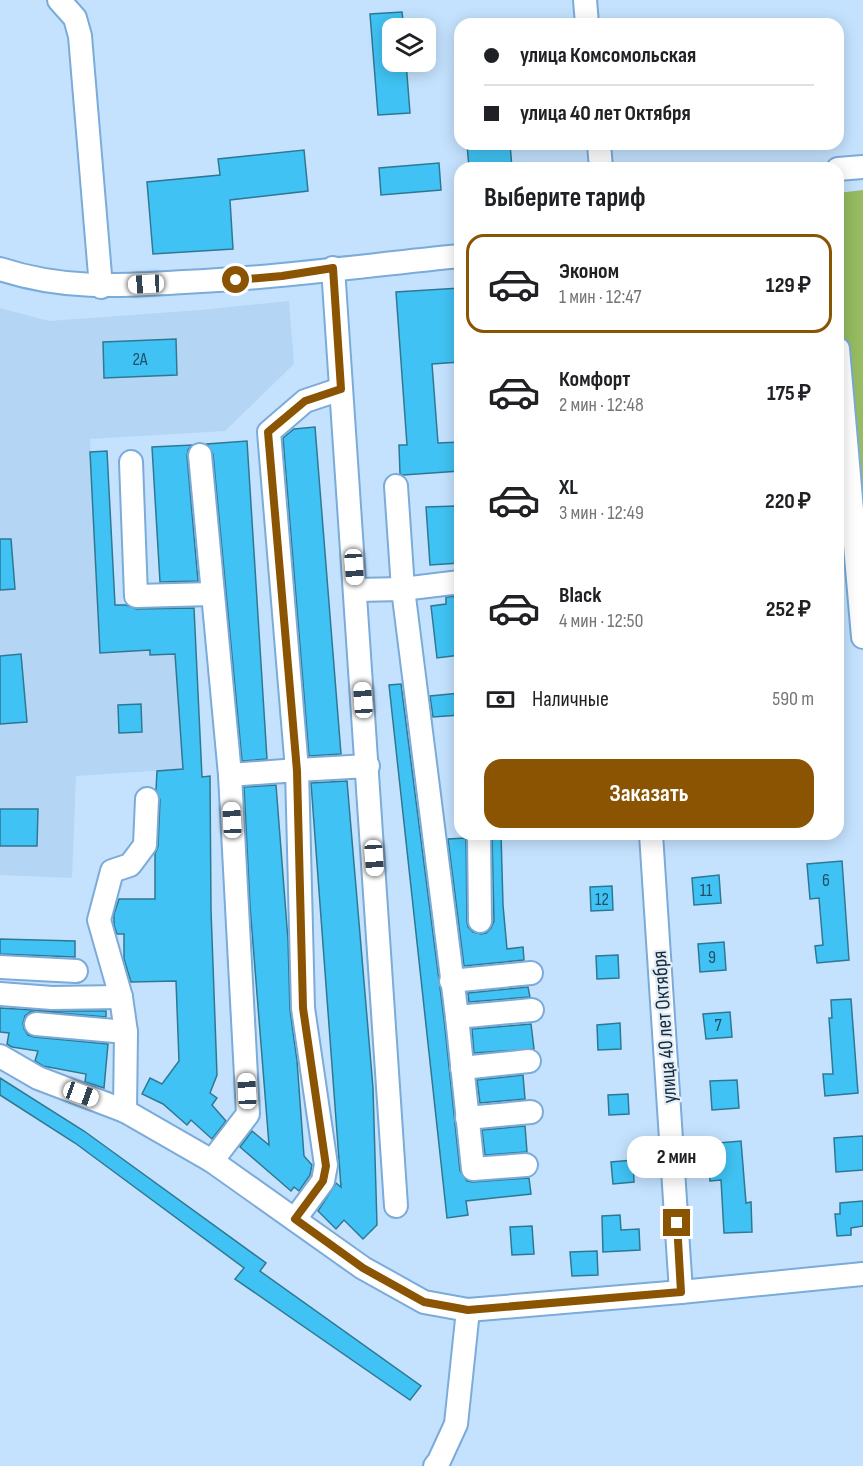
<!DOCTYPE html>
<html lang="ru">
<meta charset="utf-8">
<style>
:root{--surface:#fff;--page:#f6f6f6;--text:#202124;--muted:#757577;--line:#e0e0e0;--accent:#8a5403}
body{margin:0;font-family:"Sofia Sans Condensed",sans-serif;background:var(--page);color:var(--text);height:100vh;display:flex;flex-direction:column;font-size:22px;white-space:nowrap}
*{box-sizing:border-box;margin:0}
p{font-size:20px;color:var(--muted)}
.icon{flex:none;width:33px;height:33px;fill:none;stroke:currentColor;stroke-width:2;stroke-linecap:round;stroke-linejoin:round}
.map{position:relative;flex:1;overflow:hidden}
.panel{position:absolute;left:454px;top:162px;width:390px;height:678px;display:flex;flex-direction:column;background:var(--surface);border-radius:18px;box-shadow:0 3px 15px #0003}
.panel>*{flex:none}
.banner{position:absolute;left:454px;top:18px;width:390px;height:132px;border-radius:18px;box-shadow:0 3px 15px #0003;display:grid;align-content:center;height:132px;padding:0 30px;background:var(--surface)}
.controls{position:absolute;left:382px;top:18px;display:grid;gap:12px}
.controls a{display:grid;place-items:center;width:54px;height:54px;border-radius:12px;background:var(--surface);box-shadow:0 3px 15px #0003;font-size:30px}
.end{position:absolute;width:27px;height:27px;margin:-14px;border:8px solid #8a5403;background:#fff;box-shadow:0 0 0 3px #fff}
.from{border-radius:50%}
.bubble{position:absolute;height:42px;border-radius:18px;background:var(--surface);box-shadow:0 3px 15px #0003;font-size:20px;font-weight:700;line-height:42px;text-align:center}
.car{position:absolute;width:18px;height:36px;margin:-18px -9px;border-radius:8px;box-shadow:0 0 4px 2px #0007;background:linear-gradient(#fff 24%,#345 0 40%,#fff 0 76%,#345 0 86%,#fff 0)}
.banner b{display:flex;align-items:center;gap:21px;height:57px;font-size:22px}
.banner b+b{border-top:2px solid var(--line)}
.banner i{width:15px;height:15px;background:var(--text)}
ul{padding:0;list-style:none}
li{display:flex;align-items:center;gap:18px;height:99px;margin:0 12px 9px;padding:0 18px;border:3px solid transparent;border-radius:18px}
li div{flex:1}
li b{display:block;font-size:22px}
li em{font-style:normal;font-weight:700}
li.selected{border-color:var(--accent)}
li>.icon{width:54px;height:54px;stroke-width:1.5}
h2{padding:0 30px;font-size:27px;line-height:72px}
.pay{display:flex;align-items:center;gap:15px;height:66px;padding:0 30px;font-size:22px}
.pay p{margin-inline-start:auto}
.button{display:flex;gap:12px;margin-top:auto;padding:12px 30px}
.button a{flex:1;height:69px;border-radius:18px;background:var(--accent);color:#fff;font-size:24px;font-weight:700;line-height:69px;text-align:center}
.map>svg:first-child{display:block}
</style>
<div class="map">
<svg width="863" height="1466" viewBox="0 0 863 1466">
<rect width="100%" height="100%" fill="#c4e2fe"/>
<polygon fill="#b4d5f4" points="289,301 294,364 225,431 90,439 98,618 149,616 150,655 175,654 183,769 76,776 72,878 0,875 0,308 49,321 200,310"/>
<path fill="#96bb60" d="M863 190V503C856 440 844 379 839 316 836 276 839 234 838 193Z"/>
<g fill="#40c3f4" stroke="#2f7894" stroke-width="1.5">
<polygon points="402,12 404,28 393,28 393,62 406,62 410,113 378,115 370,14"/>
<polygon points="467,144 510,144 512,168 469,168"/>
<polygon points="304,150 308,191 230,200 233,249 153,254 147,182 220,175 218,159"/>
<polygon points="439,163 441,190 381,195 379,168"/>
<polygon points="460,288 460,362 432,364 438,443 460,442 460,471 403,475 400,474 399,445 407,445 396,292"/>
<polygon points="176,339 177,375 104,378 103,342"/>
<polygon points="315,427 341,754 309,756 283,438 294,429"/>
<polygon points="247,441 267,759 242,761 213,454 207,444"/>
<polygon points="192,445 188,450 187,456 198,581 160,582 152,447"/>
<polygon points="107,451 115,605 126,605 136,609 194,608 202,777 210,776 211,910 217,1075 210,1093 217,1098 212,1105 226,1121 212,1139 191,1120 187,1125 163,1104 142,1094 150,1078 162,1084 179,1061 176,981 131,982 124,959 124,934 117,934 114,925 114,914 119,899 155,899 155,854 158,846 160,800 156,790 157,771 183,769 175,654 150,655 150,650 100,653 90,452"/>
<polygon points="456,506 460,563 430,565 426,507"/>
<polygon points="0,539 11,539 15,589 0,590"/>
<polygon points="460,596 460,655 437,658 431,606 446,604 446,597"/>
<polygon points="21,654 27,722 0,724 0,656"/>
<polygon points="401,684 444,1019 460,1171 467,1181 473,1182 529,1178 531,1194 466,1201 468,1215 447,1218 389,685"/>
<polygon points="460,693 460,715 433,717 430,696"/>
<polygon points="141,704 142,732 119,733 118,705"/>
<polygon points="347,781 373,1088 377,1225 363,1239 344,1220 336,1229 318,1211 336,1183 341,1187 311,783"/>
<polygon points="276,785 288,940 290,1010 297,1061 304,1156 312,1165 310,1175 299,1191 294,1187 291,1191 240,1147 252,1131 269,1145 250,906 244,787"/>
<polygon points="0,809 38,809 37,846 0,846"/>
<polygon points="492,834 501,834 503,905 507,949 523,947 524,960 464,966 448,839 466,838 467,922 468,927 473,932 481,934 486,933 491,928 494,921"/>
<polygon points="842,861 849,960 817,963 815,946 823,945 819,898 810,899 807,864"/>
<polygon points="719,875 721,903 694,905 692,878"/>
<polygon points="612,886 613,910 591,911 590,887"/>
<polygon points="0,939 75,941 75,957 0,954"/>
<polygon points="724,942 726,970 700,972 698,944"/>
<polygon points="618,955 619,978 597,979 596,956"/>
<polygon points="528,987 530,997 469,1002 468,993"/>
<polygon points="851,999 858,1093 825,1096 823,1074 833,1074 829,1018 832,1018 831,1000"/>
<polygon points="0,1008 51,1011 106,1011 106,1017 37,1011 30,1012 25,1016 23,1023 24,1029 28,1035 34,1037 108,1044 104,1088 85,1082 86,1074 43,1066 35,1061 38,1051 12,1047 7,1044 9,1033 0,1032"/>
<polygon points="730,1012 732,1037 706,1039 703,1014"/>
<polygon points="620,1023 621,1049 598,1050 597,1025"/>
<polygon points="531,1024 534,1049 474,1053 472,1029"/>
<polygon points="523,1075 525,1099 480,1103 477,1080"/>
<polygon points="0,1078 84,1131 266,1263 260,1271 421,1386 410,1400 235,1279 244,1268 75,1143 0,1095"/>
<polygon points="737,1080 739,1108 712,1110 710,1081"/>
<polygon points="628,1094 629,1114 609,1115 608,1095"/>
<polygon points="525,1126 527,1152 485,1155 482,1130"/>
<polygon points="863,1136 863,1170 836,1172 834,1138"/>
<polygon points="741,1141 746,1203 751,1202 752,1232 724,1233 721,1180 710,1181 707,1144"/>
<polygon points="633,1160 634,1182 613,1184 611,1162"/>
<polygon points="863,1201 863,1226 851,1228 851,1235 837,1236 835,1214 840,1214 840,1203"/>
<polygon points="620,1215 621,1230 639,1229 640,1250 603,1252 602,1216"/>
<polygon points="532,1226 534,1254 512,1255 510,1227"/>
<polygon points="597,1251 598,1275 572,1276 570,1252"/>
</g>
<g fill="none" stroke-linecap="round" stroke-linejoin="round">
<defs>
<g id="minor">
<polyline points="59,0 75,18 80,36 101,287"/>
<polyline points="585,0 587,24"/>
<polyline points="599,144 601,168"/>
<polyline points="838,169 863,167"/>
<polyline points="333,268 396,1206"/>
<path d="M0 269C64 290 119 286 184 282 277 278 368 265 460 256"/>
<polyline points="838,349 863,637"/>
<polyline points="341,389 305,401 269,432 297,770 368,766"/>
<polyline points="200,455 230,775 248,1114 212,1161"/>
<polyline points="131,462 136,596 212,594"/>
<polyline points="396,486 403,589 457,1017 473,1169 526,1165"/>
<polyline points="356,590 403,589 460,582"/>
<polyline points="230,775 297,770 303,1008 326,1165 323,1181 295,1219"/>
<polyline points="479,834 480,921"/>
<polyline points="651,834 681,1292"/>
<polyline points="0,967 76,971"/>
<polyline points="451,981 531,973"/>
<polyline points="0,994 52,998 121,997"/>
<polyline points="457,1017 532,1010"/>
<polyline points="36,1024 126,1032"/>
<polyline points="0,1056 38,1078 125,1111 212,1161 363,1268 424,1302 468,1310 681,1292 863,1274"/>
<polyline points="462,1068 529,1061"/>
<polyline points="125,1111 126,1032 121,997 99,920 112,871 130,865 145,845 147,799"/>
<polyline points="467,1118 531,1112"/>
<polyline points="435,1466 439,1461 456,1424 468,1310"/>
</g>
</defs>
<use href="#minor" stroke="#7babd8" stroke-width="26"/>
<use href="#minor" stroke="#fff" stroke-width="22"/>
</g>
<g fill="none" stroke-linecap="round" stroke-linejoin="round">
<polyline stroke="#8a5403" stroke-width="8" points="236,280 282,276 333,268 341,389 305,401 268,432 297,771 303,1008 326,1166 323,1181 295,1219 363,1268 424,1302 468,1310 681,1292 677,1223"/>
</g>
<g text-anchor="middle" stroke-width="4.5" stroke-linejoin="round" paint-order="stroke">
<g font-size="18" fill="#205069">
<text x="140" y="365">2А</text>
<text x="826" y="886">6</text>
<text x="706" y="896">11</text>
<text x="602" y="905">12</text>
<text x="712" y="963">9</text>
<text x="718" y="1031">7</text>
</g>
<g font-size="21" fill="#162a3b" stroke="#e3edf6">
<text transform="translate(664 1027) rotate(-94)" y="7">улица 40 лет Октября</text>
</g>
</g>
</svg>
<div class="controls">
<a><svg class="icon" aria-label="layers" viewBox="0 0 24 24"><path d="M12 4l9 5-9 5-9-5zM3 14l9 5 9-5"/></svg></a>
</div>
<i class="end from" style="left:236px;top:280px"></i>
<i class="end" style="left:677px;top:1223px"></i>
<div class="bubble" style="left:627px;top:1136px;width:99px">2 мин</div>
<i class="car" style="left:146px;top:284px;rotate:267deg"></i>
<i class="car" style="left:354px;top:567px;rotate:176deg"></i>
<i class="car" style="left:363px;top:700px;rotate:356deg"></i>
<i class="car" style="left:232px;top:820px;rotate:357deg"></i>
<i class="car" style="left:374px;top:858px;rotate:176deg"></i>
<i class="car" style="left:247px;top:1091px;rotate:357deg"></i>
<i class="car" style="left:81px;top:1094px;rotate:110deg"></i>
<div class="banner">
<b><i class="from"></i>улица Комсомольская</b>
<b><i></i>улица 40 лет Октября</b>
</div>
<section class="panel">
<h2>Выберите тариф</h2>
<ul>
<li class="selected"><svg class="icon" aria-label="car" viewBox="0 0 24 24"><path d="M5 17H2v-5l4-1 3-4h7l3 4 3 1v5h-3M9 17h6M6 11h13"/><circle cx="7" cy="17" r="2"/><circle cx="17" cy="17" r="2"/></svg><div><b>Эконом</b><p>1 мин · 12:47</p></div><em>129 ₽</em></li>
<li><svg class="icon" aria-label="car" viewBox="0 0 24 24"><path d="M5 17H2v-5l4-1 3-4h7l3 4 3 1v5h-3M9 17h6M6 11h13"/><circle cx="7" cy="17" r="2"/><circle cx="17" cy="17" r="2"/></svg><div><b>Комфорт</b><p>2 мин · 12:48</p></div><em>175 ₽</em></li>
<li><svg class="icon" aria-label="car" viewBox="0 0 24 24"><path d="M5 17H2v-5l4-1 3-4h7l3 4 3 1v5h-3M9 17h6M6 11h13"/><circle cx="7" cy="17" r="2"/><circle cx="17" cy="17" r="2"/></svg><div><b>XL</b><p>3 мин · 12:49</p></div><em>220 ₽</em></li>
<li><svg class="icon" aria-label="car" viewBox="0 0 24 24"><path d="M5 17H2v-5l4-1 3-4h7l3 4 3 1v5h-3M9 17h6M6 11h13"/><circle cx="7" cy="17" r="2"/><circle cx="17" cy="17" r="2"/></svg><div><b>Black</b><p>4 мин · 12:50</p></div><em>252 ₽</em></li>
</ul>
<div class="pay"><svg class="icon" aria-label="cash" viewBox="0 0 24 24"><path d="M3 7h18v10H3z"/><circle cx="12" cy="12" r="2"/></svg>Наличные<p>590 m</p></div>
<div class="button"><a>Заказать</a></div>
</section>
</div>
